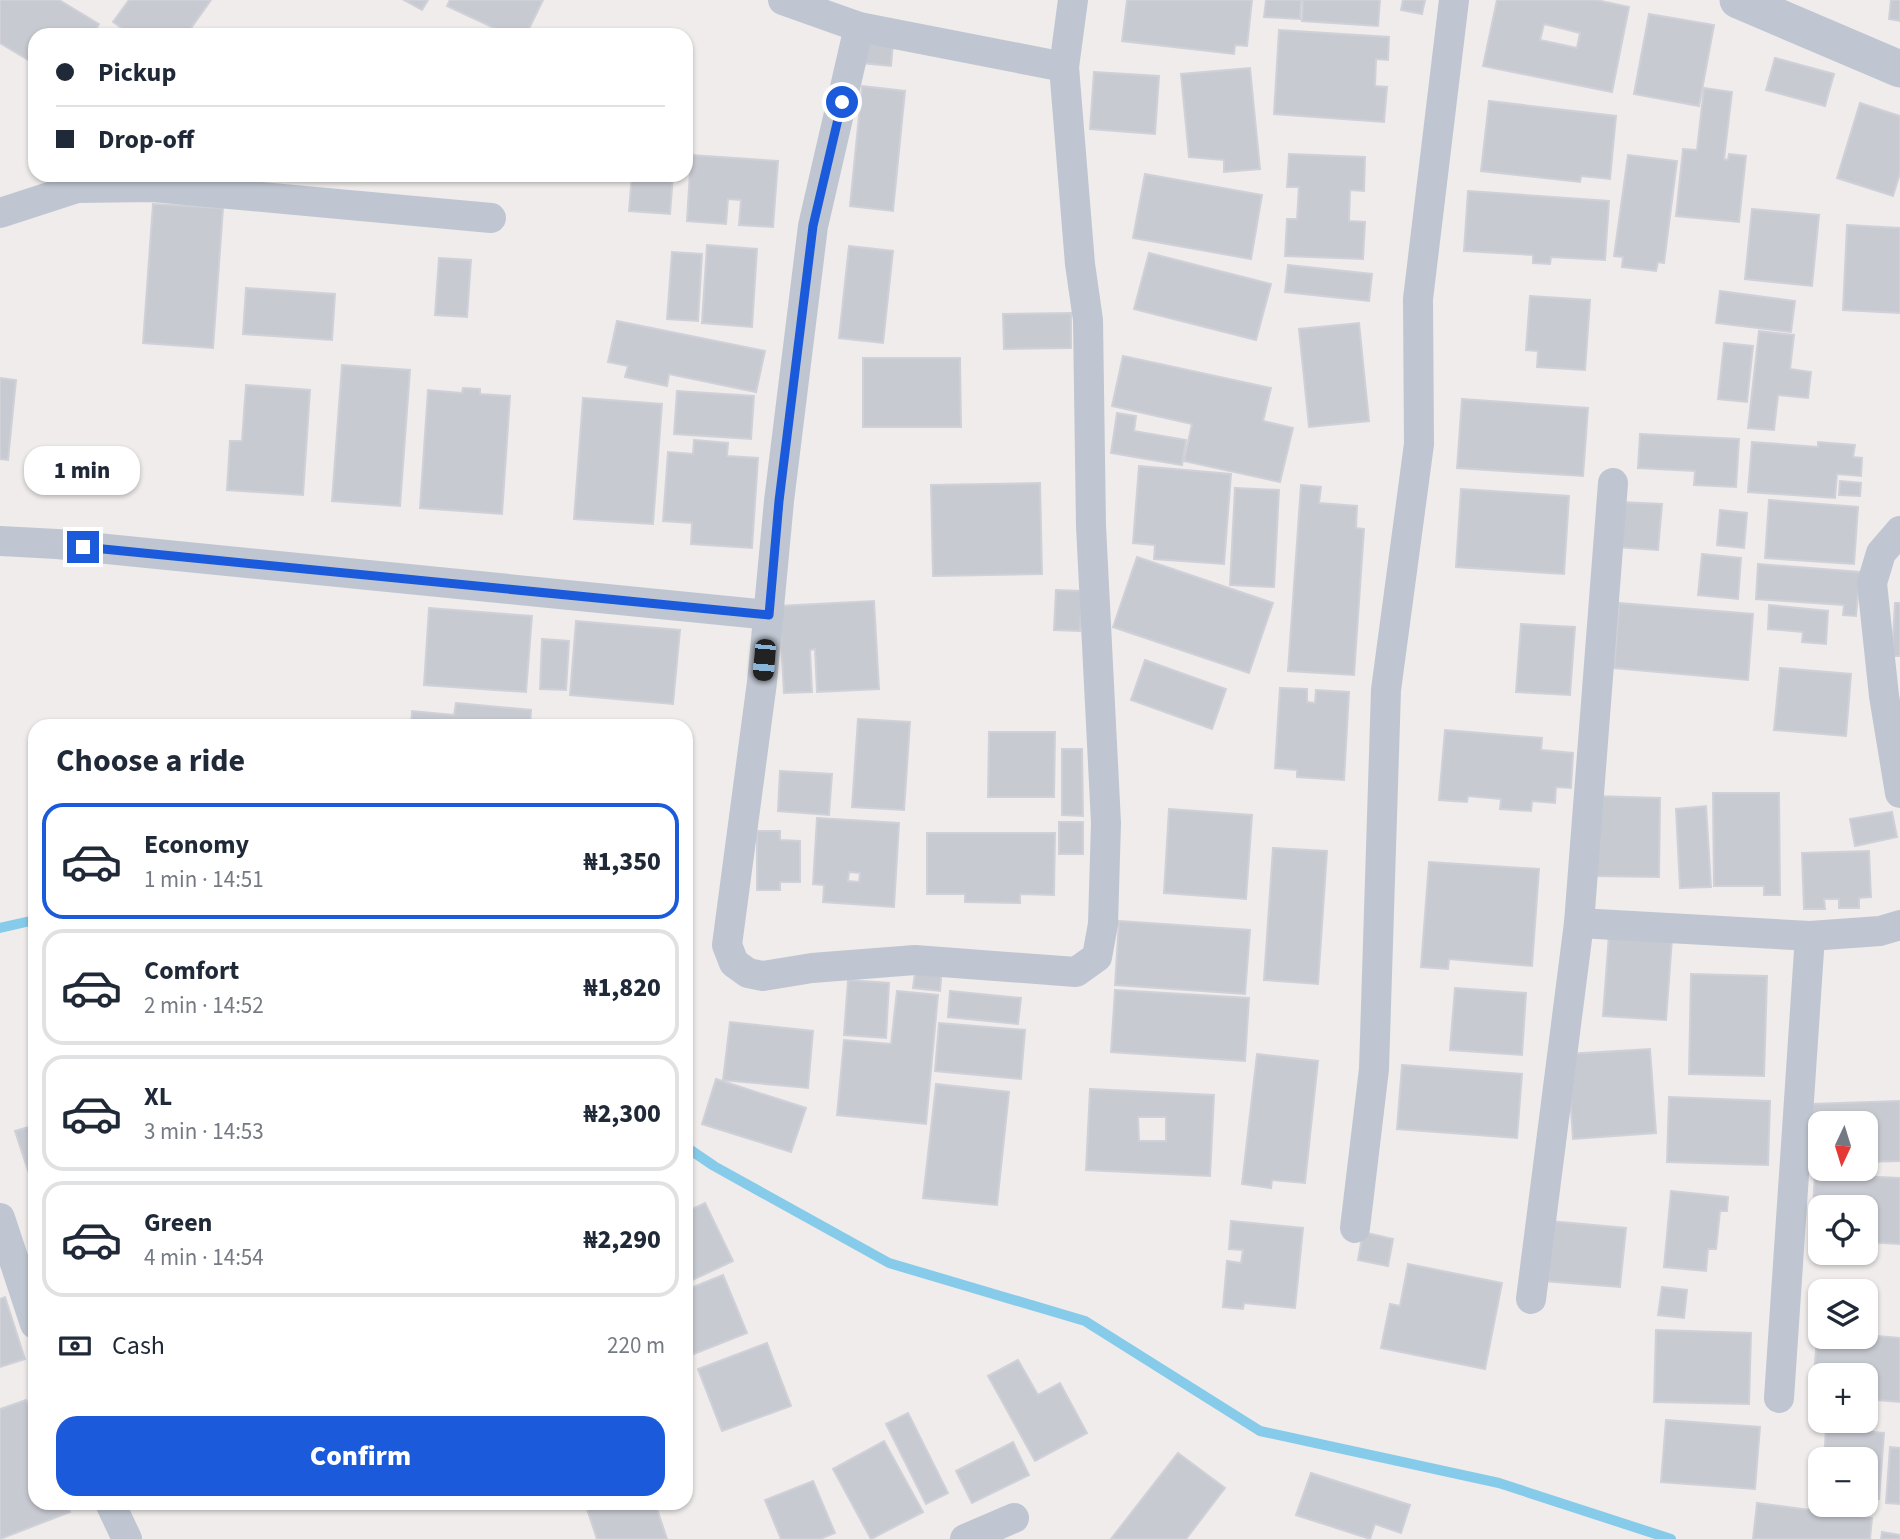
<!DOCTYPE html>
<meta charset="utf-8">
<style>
:root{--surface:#fff;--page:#f2f2f3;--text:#1f2937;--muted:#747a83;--line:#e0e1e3;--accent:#1a5adb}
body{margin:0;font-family:"Source Sans 3",sans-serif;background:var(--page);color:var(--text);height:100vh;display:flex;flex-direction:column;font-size:26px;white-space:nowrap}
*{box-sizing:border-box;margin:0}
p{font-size:23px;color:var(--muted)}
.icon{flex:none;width:38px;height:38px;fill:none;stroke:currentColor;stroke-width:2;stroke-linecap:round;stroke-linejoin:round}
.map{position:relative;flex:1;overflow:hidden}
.side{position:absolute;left:28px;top:719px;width:665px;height:791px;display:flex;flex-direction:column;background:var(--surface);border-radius:21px;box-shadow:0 2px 5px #0004}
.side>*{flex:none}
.guide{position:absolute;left:28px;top:28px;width:665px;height:154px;border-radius:21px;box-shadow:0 2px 5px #0004;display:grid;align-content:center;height:154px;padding:0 28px;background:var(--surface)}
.needle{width:46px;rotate:184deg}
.buttons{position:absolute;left:1808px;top:1111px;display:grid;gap:14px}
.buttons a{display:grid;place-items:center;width:70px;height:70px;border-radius:14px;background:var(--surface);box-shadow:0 2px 5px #0004;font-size:35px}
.end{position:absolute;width:32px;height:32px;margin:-16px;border:9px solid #1a5adb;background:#fff;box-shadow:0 0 0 4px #fff}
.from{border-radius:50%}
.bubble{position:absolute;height:49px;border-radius:21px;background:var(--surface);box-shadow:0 2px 5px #0004;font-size:23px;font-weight:800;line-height:49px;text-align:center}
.car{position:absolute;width:21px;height:42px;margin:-21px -10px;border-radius:9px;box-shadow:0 0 5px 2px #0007;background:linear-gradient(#222 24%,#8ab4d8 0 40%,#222 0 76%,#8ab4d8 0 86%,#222 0)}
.guide b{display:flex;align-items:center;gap:24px;height:66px;font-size:26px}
.guide b+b{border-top:2px solid var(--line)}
.guide i{width:18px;height:18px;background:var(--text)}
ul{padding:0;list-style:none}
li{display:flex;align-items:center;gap:21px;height:116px;margin:0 14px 10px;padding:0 14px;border:4px solid var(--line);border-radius:21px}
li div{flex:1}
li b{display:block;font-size:26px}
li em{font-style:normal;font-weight:800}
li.active{border-color:var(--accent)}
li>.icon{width:63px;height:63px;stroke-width:1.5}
h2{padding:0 28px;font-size:32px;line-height:84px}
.pay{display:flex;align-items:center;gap:18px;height:77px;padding:0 28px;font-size:26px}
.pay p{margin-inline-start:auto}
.action{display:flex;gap:14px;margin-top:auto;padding:14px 28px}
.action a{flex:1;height:80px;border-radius:21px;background:var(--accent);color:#fff;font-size:28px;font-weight:800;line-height:80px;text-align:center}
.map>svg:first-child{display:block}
</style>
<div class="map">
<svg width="1900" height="1539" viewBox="0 0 1900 1539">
<rect width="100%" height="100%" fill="#efeceb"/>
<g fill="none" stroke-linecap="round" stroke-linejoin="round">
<g stroke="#86cbea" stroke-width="10">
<polyline points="0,928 35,920"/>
<polyline points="686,1147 714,1166 889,1263 1085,1321 1260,1431 1499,1483 1671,1539"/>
</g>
</g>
<g fill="#c8cad2" stroke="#d0d1d8" stroke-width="2" fill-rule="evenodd">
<polygon points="0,0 59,0 99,24 93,35 35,35 35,64 0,43"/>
<polygon points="129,0 211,0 186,35 132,35 113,22"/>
<polygon points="404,0 428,0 422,10"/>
<polygon points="450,0 543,0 526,35 509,35 447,6"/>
<polygon points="1127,0 1252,0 1247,46 1235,45 1234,54 1122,41"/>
<polygon points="1266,0 1301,0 1300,19 1264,17"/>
<polygon points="1303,0 1380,0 1378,26 1302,21"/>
<polygon points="1403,0 1425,0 1422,14 1401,10"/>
<path d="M1497 0H1596L1629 7 1612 92 1483 66ZM1544 24 1580 33 1577 48 1540 40Z"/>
<polygon points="1891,0 1900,0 1900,21 1889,19"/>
<polygon points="1649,14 1714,25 1699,106 1634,94"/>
<polygon points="1279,30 1389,37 1388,60 1376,59 1375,86 1387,87 1384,122 1274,114"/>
<polygon points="864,41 893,44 891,66 861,63"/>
<polygon points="1775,58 1834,74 1825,106 1766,90"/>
<polygon points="1250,68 1260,169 1224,172 1224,160 1189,157 1181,74"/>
<polygon points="1094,72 1159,76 1155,134 1090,129"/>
<polygon points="862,86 905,91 893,211 850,206"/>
<polygon points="1704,88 1732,92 1724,159 1728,160 1729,154 1746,156 1739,222 1676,216 1683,149 1697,150"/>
<polygon points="1489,101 1616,116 1610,179 1581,176 1580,182 1481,171"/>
<polygon points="1860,103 1900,116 1900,173 1893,196 1837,178"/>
<polygon points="686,132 690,132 689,151 686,151"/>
<polygon points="1289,154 1365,157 1364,191 1350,190 1349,221 1365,222 1363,259 1285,256 1287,219 1297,219 1299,187 1287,187"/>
<polygon points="691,155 778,161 773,227 739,225 741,200 728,199 726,224 687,221"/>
<polygon points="1628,155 1677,161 1664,263 1658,262 1656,271 1622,267 1623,257 1614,256"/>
<polygon points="1145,174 1262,195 1251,259 1133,238"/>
<polygon points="632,175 673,175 670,214 629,211"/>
<polygon points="1468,191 1609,201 1605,260 1551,257 1550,264 1533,263 1533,255 1464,251"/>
<polygon points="153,204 223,208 213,348 143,343"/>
<polygon points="1752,209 1819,215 1812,286 1745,279"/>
<polygon points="1847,225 1900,228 1900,313 1843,310"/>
<polygon points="707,245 757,249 752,327 702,323"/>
<polygon points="849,246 893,251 883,343 839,338"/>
<polygon points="672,252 702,254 698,321 667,319"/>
<polygon points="1149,253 1271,284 1256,340 1134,309"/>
<polygon points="439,258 471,260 467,317 435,315"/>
<polygon points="1288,265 1372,274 1369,301 1285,292"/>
<polygon points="246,288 335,294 332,340 243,334"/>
<polygon points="1720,291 1795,301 1791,332 1716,323"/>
<polygon points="1530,296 1590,300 1585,370 1537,367 1538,351 1526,350"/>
<polygon points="1071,313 1071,348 1004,349 1003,314"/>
<polygon points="617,321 765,351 756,392 669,374 667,386 625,377 628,366 608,362"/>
<polygon points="1359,323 1369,421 1309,427 1299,329"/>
<polygon points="1759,331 1794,335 1790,369 1811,372 1808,398 1778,395 1774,430 1748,428"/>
<polygon points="1724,343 1753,346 1747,402 1718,399"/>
<polygon points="1123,356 1271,388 1263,421 1293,428 1280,482 1184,461 1192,424 1112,406"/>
<polygon points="863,358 960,358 961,427 863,427"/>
<polygon points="342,365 410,370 400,506 332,501"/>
<polygon points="0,378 16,380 8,460 0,459"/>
<polygon points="246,385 310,390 303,495 227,490 230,441 242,441"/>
<polygon points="463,388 480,389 480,394 510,396 502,514 420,508 428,390 462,393"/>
<polygon points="677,391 754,396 751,439 674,434"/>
<polygon points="583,398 662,404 653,524 574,519"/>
<polygon points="1462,399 1588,408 1583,476 1457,468"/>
<polygon points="1117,413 1136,416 1134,431 1186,440 1182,465 1111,453"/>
<polygon points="1640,434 1739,439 1736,487 1694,485 1695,471 1638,468"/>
<polygon points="694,440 728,443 727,456 758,458 752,548 691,544 692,523 663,521 668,452 693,454"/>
<polygon points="1752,442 1818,447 1818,442 1855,445 1853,457 1862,458 1861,476 1837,474 1835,498 1748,492"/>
<polygon points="1139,466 1231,474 1224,564 1154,559 1155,545 1133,543"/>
<polygon points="1840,481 1861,483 1860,496 1839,495"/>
<polygon points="1040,483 1042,574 933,576 931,485"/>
<polygon points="1301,485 1321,487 1319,503 1357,506 1356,528 1364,529 1354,675 1288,671"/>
<polygon points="1235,488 1279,490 1274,587 1230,585"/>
<polygon points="1461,489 1569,496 1564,574 1456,567"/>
<polygon points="1769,500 1858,507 1854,564 1765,558"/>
<polygon points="1621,502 1662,504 1658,550 1617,547"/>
<polygon points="1720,510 1747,513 1744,548 1717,545"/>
<polygon points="1702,554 1741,558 1738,599 1698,595"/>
<polygon points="1137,557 1273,603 1249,673 1113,627"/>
<polygon points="1758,564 1860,572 1856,616 1843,615 1844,605 1756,599"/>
<polygon points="1056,590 1082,591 1080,631 1054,630"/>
<polygon points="874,601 879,689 817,692 815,649 810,650 812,692 784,693 779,606"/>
<polygon points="1619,603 1753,614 1748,680 1614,668"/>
<polygon points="1895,603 1900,603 1900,656 1892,656"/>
<polygon points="1769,605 1828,611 1826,644 1802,642 1803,632 1768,629"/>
<polygon points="429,608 532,616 526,692 424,685"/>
<polygon points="576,621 680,630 673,704 570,695"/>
<polygon points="1521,624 1575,627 1570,695 1516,692"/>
<polygon points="542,639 569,641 566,690 540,689"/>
<polygon points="1145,660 1226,689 1212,729 1131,700"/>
<polygon points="1780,668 1851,674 1846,736 1774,730"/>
<polygon points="1280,688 1307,689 1307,702 1315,703 1316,690 1349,692 1344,780 1297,777 1297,770 1275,768"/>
<polygon points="456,703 531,710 530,726 411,726 412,711 454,715"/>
<polygon points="858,719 910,722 904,810 852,807"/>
<polygon points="587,723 616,726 587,726"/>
<polygon points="1445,730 1542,738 1541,750 1573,753 1571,788 1556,787 1555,803 1532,801 1531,811 1500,809 1501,799 1468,796 1467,802 1439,800"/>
<polygon points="989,732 1055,732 1054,797 988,797"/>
<polygon points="686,735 692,736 686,785"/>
<polygon points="1062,749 1082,749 1083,816 1062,815"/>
<polygon points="780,771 832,774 829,815 778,811"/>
<polygon points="1713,793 1779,793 1780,895 1764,895 1764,886 1714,886"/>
<polygon points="1595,796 1660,798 1659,877 1594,876"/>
<polygon points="1706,806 1711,887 1680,888 1676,809"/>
<polygon points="1169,809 1252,815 1246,899 1164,893"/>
<polygon points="1892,812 1897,837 1855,846 1850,819"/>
<path d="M817 818 899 823 894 907 823 902 824 885 813 884ZM849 872 860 873 859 882 848 881Z"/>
<rect x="1059" y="822" width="24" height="32"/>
<polygon points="757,831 780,831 780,840 800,841 800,882 780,882 780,890 757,890"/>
<polygon points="927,833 1055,833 1054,895 1020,894 1020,903 965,902 965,894 927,894"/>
<polygon points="1273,848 1327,851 1318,984 1264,980"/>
<polygon points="1869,851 1871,897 1859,898 1859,908 1839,908 1839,899 1824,899 1825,909 1804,909 1802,853"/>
<polygon points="1429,862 1539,869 1532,966 1449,959 1448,969 1421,967"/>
<polygon points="1119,921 1250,930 1245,994 1115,985"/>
<polygon points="1609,934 1672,939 1666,1020 1603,1016"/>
<polygon points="916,965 942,968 940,991 913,988"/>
<polygon points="1691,974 1767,976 1764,1076 1689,1074"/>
<polygon points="848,980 889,983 886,1038 844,1035"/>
<polygon points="1455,988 1526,993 1522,1055 1450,1050"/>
<polygon points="1115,990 1249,998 1245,1061 1111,1052"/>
<polygon points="897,991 938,995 926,1124 837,1115 844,1040 891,1044"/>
<polygon points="950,991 1021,998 1018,1024 948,1017"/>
<polygon points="730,1022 813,1031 808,1088 723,1080"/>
<polygon points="939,1023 1025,1030 1021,1079 935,1071"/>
<polygon points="1650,1049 1656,1133 1573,1139 1567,1054"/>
<polygon points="1257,1054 1318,1061 1305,1183 1272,1180 1271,1188 1242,1184"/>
<polygon points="1402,1065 1522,1074 1517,1138 1397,1129"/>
<polygon points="716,1079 806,1108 791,1152 702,1124"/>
<polygon points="936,1084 1009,1092 997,1205 923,1198"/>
<path d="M1090 1089 1214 1095 1210 1176 1086 1170ZM1138 1117H1166V1141H1139Z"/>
<polygon points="1669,1097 1770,1101 1768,1165 1667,1162"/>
<polygon points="1900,1101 1900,1161 1866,1162 1866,1124 1820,1124 1820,1164 1814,1164 1812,1104"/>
<polygon points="35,1125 35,1192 15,1131"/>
<polygon points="1815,1174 1900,1178 1900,1244 1866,1242 1866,1208 1820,1208 1820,1240 1811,1239"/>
<polygon points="1671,1191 1728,1197 1727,1211 1720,1211 1716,1249 1708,1249 1706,1271 1664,1267"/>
<polygon points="705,1203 733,1261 686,1283 686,1212"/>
<polygon points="1231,1221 1303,1228 1295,1308 1244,1303 1243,1309 1223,1307 1227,1261 1241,1263 1243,1250 1229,1249"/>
<polygon points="1549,1221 1626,1228 1620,1287 1543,1281"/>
<polygon points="1363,1232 1393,1239 1388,1266 1358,1260"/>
<polygon points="1408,1264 1502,1283 1485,1369 1381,1348 1390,1304 1400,1306"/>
<polygon points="723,1275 747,1333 686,1357 686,1290"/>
<polygon points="1662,1287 1687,1290 1684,1318 1658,1315"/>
<polygon points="5,1297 25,1359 0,1367 0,1299"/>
<polygon points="1656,1330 1751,1333 1749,1404 1654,1402"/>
<polygon points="1818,1330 1820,1337 1866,1335 1900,1338 1900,1402 1866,1399 1866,1376 1820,1376 1820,1394 1812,1393"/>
<polygon points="767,1343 791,1406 722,1431 698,1369"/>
<polygon points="1018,1360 1038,1395 1060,1383 1087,1433 1035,1461 988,1376"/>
<polygon points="26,1400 35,1423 35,1503 66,1503 70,1512 0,1539 0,1409"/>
<polygon points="908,1413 948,1493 926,1504 886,1424"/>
<polygon points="1666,1420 1760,1427 1755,1489 1661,1482"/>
<polygon points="1826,1428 1884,1433 1879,1499 1866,1498 1866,1460 1824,1460"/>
<polygon points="884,1441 923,1512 871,1539 833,1469"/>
<polygon points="1013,1442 1029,1475 972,1503 956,1471"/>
<polygon points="1890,1447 1900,1448 1900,1504 1886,1503"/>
<polygon points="1178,1453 1225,1488 1186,1539 1111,1539"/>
<polygon points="1311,1473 1410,1505 1401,1533 1375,1524 1370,1539 1296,1515"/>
<polygon points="813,1481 835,1533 820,1539 781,1539 765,1500"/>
<polygon points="585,1503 655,1503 667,1539 597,1539"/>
<polygon points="1757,1503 1872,1518 1870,1539 1753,1539"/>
<polygon points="1882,1532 1900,1535 1900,1539 1881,1539"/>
</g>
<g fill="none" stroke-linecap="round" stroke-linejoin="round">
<g stroke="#bfc6d1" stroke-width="30">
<polyline points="783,0 859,27 1064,67"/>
<polyline points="859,27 813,226 779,501 762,682 727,945 734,963 748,973 763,976 812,968 915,960 1076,972 1097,957 1103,924 1106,823 1091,526 1088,320 1080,264 1064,67 1073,0"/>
<polyline points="0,213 77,188 153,187 491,218"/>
<polyline points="1900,531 1881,553 1872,583 1884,696 1900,793"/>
<polyline points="0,541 57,544 769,615"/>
<polyline points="1579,923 1810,936 1880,931 1900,925"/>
<polyline points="0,1218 35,1324"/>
<polyline points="1355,1228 1374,1069 1386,690 1419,444 1418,299 1454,0"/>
<polyline points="1531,1299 1579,923 1613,483"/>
<polyline points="1779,1398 1810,936"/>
<polyline points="110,1503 127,1539"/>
<polyline points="965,1539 1014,1518"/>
</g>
<polyline stroke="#bfc6d1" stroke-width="37" points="1738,0 1900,69"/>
</g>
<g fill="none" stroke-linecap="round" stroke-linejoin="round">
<polyline stroke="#1a5adb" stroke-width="9" points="83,547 769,615 779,501 813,226 842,102"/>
</g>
</svg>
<div class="buttons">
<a><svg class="needle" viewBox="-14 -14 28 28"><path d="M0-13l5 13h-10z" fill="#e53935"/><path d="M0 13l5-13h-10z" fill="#747a83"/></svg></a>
<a><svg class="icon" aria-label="locate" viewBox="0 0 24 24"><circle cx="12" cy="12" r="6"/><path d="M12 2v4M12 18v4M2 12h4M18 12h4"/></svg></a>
<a><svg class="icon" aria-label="layers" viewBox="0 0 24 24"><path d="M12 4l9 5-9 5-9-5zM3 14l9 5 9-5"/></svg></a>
<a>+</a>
<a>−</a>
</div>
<i class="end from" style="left:842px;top:102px"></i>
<i class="end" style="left:83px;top:547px"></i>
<div class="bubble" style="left:24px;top:446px;width:116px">1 min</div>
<i class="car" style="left:764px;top:660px;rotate:185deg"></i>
<div class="guide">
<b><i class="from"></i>Pickup</b>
<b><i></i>Drop-off</b>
</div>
<section class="side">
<h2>Choose a ride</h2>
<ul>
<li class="active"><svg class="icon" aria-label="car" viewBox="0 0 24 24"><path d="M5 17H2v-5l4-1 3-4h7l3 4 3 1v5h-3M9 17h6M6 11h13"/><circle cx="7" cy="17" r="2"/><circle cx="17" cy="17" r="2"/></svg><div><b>Economy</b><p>1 min · 14:51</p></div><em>₦1,350</em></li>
<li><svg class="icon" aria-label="car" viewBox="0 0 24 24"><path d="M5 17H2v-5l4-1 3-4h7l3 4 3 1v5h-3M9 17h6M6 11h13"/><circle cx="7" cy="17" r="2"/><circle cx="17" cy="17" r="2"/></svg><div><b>Comfort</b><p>2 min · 14:52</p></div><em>₦1,820</em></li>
<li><svg class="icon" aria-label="car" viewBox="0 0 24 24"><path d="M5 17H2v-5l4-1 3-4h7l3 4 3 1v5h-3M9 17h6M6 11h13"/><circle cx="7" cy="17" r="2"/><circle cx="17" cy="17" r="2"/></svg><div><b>XL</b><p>3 min · 14:53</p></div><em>₦2,300</em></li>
<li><svg class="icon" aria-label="car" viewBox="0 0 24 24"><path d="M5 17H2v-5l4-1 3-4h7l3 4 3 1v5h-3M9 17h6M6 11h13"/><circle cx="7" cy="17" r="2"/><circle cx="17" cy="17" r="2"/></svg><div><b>Green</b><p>4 min · 14:54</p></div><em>₦2,290</em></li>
</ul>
<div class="pay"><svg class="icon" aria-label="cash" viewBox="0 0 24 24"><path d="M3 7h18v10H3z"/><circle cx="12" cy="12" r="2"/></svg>Cash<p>220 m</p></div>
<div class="action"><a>Confirm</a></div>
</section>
</div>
